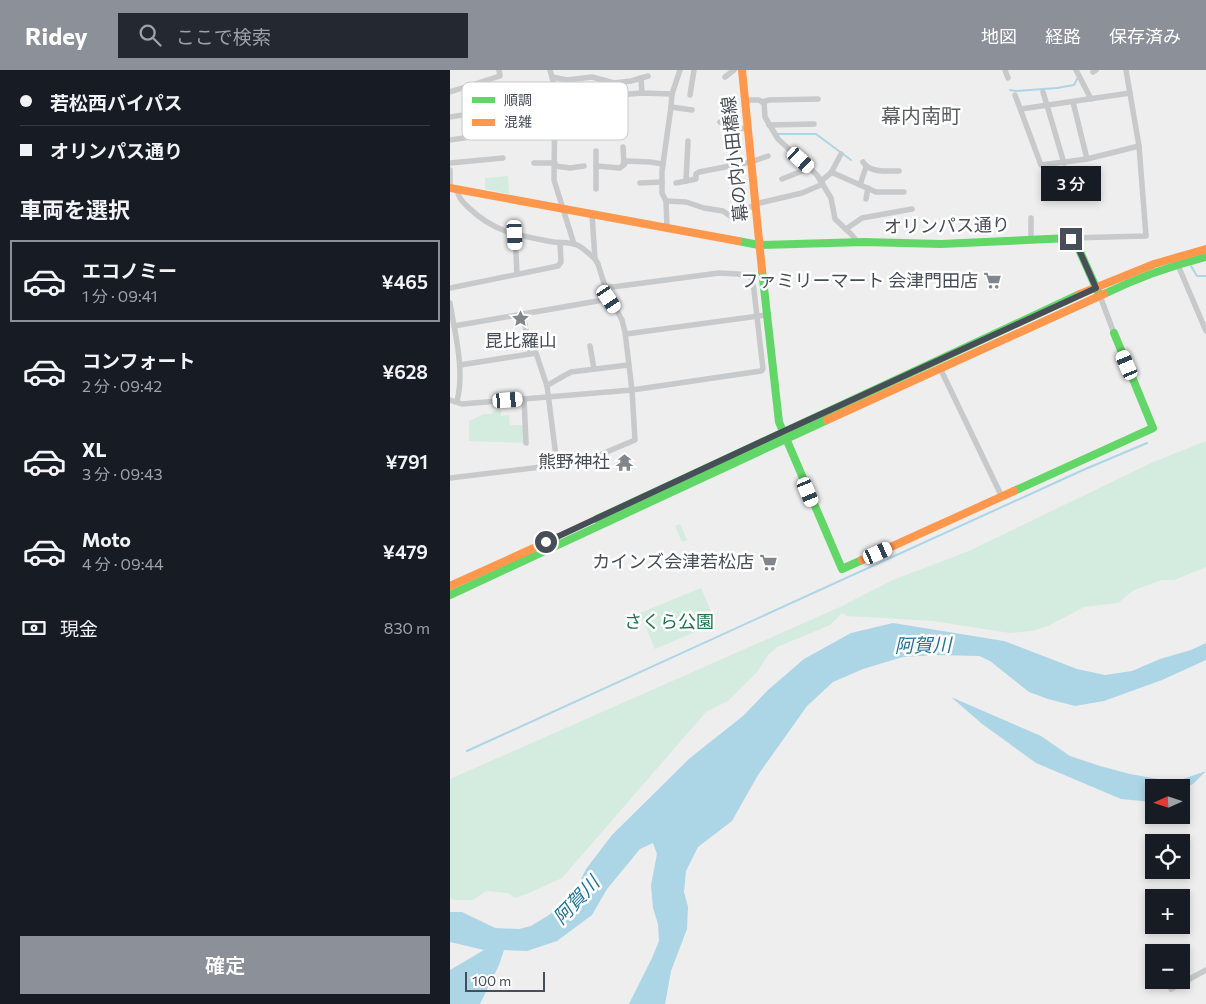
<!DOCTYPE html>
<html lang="ja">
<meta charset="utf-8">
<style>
:root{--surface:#171b24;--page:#242831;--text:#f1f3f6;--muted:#9ea1a6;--line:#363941;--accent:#8c9099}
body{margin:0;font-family:Commissioner,"Noto Sans JP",sans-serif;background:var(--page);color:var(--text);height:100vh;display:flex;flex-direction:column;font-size:19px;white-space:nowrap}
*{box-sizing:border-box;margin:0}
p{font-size:16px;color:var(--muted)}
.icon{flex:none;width:28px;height:28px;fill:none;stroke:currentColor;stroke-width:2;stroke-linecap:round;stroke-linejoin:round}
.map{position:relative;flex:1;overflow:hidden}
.panel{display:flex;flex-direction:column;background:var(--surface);width:450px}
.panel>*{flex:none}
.top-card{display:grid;align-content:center;height:110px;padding:0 20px;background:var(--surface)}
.needle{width:32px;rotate:267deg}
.tools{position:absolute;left:695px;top:709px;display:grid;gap:10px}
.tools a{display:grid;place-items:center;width:45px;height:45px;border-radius:0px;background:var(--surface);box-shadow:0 2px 8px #0003;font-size:25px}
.scale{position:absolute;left:15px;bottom:12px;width:80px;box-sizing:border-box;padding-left:5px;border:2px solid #474e58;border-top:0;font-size:14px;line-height:18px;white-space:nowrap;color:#474e58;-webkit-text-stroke:4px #fff;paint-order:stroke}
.end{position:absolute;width:22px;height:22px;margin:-11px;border:6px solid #474e58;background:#fff;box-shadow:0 0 0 2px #fff}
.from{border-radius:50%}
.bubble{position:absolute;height:35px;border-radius:0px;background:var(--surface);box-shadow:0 2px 8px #0003;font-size:16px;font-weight:600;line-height:35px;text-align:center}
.car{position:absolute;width:15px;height:30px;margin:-15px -8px;border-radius:6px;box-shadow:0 0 4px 1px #0007;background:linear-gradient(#fff 24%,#345 0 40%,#fff 0 76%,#345 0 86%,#fff 0)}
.top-card b{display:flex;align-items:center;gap:18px;height:48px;font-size:19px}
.top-card b+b{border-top:1px solid var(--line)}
.top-card i{width:12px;height:12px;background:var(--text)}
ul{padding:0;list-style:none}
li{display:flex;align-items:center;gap:15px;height:82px;margin:0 10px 8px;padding:0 10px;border:2px solid transparent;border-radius:0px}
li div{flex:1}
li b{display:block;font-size:19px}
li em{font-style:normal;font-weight:600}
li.active{border-color:var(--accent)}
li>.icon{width:45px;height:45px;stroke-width:1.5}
h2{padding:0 20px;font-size:22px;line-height:60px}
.pay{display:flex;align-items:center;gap:12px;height:55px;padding:0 20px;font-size:19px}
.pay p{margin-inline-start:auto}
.primary-button{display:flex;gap:10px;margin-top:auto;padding:10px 20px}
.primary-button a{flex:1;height:58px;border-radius:0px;background:var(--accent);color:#fff;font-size:20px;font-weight:600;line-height:58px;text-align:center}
header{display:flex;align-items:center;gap:30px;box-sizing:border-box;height:70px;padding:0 25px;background:var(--accent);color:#fff}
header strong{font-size:24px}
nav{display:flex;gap:28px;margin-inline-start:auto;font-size:18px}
.search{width:350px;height:45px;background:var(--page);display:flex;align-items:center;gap:12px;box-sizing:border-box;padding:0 18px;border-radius:0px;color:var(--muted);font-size:19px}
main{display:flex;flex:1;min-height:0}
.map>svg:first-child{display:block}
</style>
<header>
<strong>Ridey</strong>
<div class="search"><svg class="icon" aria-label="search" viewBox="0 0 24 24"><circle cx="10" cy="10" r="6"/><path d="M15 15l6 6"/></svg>ここで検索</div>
<nav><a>地図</a><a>経路</a><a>保存済み</a></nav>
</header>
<main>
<section class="panel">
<div class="top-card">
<b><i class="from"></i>若松西バイパス</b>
<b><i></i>オリンパス通り</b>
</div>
<h2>車両を選択</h2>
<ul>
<li class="active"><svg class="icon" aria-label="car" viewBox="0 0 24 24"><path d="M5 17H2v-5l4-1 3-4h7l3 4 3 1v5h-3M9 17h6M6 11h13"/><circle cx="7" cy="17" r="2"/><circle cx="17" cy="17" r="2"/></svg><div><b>エコノミー</b><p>1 分 · 09:41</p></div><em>¥465</em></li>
<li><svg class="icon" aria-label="car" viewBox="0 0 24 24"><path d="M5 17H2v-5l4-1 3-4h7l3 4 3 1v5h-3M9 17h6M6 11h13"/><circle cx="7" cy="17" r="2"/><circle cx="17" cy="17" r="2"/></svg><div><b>コンフォート</b><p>2 分 · 09:42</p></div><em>¥628</em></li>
<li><svg class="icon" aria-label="car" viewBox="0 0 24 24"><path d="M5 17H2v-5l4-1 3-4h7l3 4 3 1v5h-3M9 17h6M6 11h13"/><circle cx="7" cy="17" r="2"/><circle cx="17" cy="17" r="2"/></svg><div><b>XL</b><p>3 分 · 09:43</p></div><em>¥791</em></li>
<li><svg class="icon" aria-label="car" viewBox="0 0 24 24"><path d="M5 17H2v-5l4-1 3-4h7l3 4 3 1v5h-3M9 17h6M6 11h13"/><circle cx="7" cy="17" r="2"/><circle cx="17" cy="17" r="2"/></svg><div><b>Moto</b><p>4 分 · 09:44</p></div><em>¥479</em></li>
</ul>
<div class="pay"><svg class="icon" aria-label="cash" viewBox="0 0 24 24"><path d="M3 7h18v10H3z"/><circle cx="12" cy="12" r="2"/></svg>現金<p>830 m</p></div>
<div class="primary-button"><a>確定</a></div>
</section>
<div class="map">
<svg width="756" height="934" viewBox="0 0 756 934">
<rect width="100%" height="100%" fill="#eee"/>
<g fill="#d4ebdf">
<polygon points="58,106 59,124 35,119 35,108"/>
<polygon points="51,340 51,346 59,345 60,355 74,355 75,373 19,371 19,351 34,344 42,344 43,341"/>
<polygon points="756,371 756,497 724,510 712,510 684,520 668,533 634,537 598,556 582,561 560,563 483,551 398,546 392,543 380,555 327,577 318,585 307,602 278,631 256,642 112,808 79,823 65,828 58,823 36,821 23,830 4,830 0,828 0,709 390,537 443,510 519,481 701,393"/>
<polygon points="230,454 237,470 232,472 225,456"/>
<polygon points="251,518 266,553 205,579 190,543"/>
</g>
<g fill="#acd5e6">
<polygon points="443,553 554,571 627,599 655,605 682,601 710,589 741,580 756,573 756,590 712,610 654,631 625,636 598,629 579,622 540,591 529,586 486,585 453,587 413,599 383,612 357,636 308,705 282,751 248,777 236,801 234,822 238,837 237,859 221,901 215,934 179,934 202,888 209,871 208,854 203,838 201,815 207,784 203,773 190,779 157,819 142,845 107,871 77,881 54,880 49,895 30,934 0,934 0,900 34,880 0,872 0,842 12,842 45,858 69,859 81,856 99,845 113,833 126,819 136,799 162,765 240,688 293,646 318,620 354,589 401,563"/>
<polygon points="501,627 591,666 620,686 650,696 680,704 708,709 733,709 756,701 743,714 731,719 731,718 704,718 702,732 671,729 586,693 531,653"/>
</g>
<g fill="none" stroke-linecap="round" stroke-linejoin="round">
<g stroke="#acd5e6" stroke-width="2">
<polyline points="560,20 566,21 607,18 624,15 627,9"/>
<polyline points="327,64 366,64 401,90"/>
<polyline points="741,196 747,206 756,206"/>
<polyline points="17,681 633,400 697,373"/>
</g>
<g stroke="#c8c9cb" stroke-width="5.5">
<polyline points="100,0 103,11 105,30 104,110 124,174"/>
<polyline points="555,0 558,8"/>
<polyline points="626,0 641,29"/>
<polyline points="643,2 646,0"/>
<polyline points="102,7 117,10 142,7 164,13 181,11 198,6"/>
<polyline points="275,7 284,0"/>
<polyline points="191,8 192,23"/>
<polyline points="0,22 50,6 49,0"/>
<polyline points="593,22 614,93"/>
<polyline points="240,25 244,0"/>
<polyline points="565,25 591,95 637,89 689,76"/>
<polyline points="295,30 309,30 314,33 315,47 328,69 367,105 381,128 385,149 402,165 407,172"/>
<polyline points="312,32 319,30 368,29"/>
<polyline points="623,32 637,89"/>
<polyline points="221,37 242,40"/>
<polyline points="571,39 680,23"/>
<polyline points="0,47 105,30 192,23 222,24"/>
<polyline points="270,52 285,59 298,58"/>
<polyline points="319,55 364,54"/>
<polyline points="105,60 169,52 164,13"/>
<polyline points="281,69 283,58"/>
<polyline points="0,70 68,60"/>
<polyline points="173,77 174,95"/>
<polyline points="146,81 146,119"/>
<path d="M413 92C420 103 437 101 449 101"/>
<polyline points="0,93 53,88"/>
<polyline points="84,93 105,93"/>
<polyline points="105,96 120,98 134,96"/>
<polyline points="146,96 170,98 177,91 200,92 213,94"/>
<polyline points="0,100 0,115"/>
<polyline points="381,102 426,122 454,122"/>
<polyline points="332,109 360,98"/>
<polyline points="236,111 238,71"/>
<polyline points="371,111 381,103 391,84"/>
<polyline points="190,113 212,112"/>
<polyline points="226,113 246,109 246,104 249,102 301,92 318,86"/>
<polyline points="410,115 416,97"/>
<path d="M7 119C8 128 13 132 19 138 45 163 70 166 104 172 111 173 120 172 127 175 134 178 139 184 145 189"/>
<polyline points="416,129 418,118"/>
<polyline points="216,131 236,132 254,138 273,141 283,148 305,134 352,123 373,114"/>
<polyline points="581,148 581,169"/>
<polyline points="217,158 216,131 212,123 212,101 221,37 222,24 230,0"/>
<polyline points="396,159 412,148 462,139"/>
<polyline points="65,165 67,204"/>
<polyline points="619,168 696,166 689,76 676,0"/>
<polyline points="727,193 756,261"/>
<polyline points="0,218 108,196 111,192 110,173"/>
<polyline points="650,226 664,263"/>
<path d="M0 233C5 264 15 300 7 331"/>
<polyline points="73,244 80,283"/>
<polyline points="4,256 159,229"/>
<polyline points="176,264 316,245"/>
<polyline points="140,276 144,299"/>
<polyline points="10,295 86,283 97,316"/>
<polyline points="490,298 552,427"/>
<polyline points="74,329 76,373"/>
<polyline points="0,330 12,334 182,320 311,301 313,299 303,212 300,206 288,204 269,203 155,218"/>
<path d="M107 394 97 316C99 314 119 303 121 302L178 295"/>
<polyline points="0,408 133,392 185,370 182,320 175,262 172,250 157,223 148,194 145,189 142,144"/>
<polyline points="721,919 756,900"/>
</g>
<g stroke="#63d668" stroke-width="8">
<polyline points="288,171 309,175 414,172 491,174 619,168 627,175 648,222"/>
<polyline points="312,200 329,352 392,499 412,490"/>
<path d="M654 224C687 208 720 196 756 187"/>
<polyline points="564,421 703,358 664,263"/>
<polyline points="147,449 630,224"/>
<polyline points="0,525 377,350"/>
</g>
<g stroke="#ff974d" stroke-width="8">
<polyline points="292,0 312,200"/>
<polyline points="0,118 288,171"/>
<polyline points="630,224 704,194 756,179"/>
<polyline points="377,350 654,224"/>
<polyline points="412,490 564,421"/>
<polyline points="0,516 106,468"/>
</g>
</g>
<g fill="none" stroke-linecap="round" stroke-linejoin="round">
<polyline stroke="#474e58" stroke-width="6" points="96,472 332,362 646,218 627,175 621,169"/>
</g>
<defs>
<symbol id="supermarket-bare" viewBox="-9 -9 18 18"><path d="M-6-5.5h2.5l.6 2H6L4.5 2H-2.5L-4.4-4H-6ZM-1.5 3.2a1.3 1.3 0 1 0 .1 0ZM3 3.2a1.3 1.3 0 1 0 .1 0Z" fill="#81868c" stroke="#fff" stroke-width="2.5" paint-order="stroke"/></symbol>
<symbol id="sight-bare" viewBox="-9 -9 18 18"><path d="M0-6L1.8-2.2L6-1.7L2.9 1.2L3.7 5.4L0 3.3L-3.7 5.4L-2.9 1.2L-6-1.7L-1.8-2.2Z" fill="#81868c" stroke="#fff" stroke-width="2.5" paint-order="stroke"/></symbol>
<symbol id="temple-bare" viewBox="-9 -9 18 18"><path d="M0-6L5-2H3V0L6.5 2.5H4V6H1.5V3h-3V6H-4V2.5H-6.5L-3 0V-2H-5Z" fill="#81868c" stroke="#fff" stroke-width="2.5" paint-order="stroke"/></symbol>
</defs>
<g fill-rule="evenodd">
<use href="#supermarket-bare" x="530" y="198" width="25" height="25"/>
<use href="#sight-bare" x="58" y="236" width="25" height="25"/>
<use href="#temple-bare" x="162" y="380" width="25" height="25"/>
<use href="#supermarket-bare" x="306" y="480" width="25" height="25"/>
</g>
<g text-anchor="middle" stroke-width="5" stroke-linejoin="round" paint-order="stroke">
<g font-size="18" fill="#474e58" stroke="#fff">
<text transform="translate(285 89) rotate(-96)" y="6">幕の内小田橋線</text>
<text transform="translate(497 156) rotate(-1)" y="6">オリンパス通り</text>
</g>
<g font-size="18" fill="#474e58" stroke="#fff" text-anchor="end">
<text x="528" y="217">ファミリーマート 会津門田店</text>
<text x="71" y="277" text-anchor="middle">昆比羅山</text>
<text x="160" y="398">熊野神社</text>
<text x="304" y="498">カインズ会津若松店</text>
</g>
<g font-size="18" fill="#20714f" stroke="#fff">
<text x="219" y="558">さくら公園</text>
</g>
<g font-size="19" font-style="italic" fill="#1b7397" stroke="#fff">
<text transform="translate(473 575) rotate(-1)" y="7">阿賀川</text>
<text transform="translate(126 830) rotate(-47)" y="7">阿賀川</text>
</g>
<g font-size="20" fill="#5a5d61" stroke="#fff">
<text x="471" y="53">幕内南町</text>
</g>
</g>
<rect x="12" y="12" width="166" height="58" rx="8" fill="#fff" stroke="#c8cacd" stroke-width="1"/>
<rect x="22" y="27" width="23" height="6" fill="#63d668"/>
<rect x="22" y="49" width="23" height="7" fill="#ff974d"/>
<g font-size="14" fill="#474e58">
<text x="54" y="35">順調</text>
<text x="54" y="57">混雑</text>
</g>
</svg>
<div class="tools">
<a><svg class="needle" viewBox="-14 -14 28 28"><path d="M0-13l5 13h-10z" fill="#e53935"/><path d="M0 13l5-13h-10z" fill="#9ea1a6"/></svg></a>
<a><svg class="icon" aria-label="locate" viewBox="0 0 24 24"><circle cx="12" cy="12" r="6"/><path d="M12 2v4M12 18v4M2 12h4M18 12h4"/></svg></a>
<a>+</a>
<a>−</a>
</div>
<div class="scale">100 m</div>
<i class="end from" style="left:96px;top:472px"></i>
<i class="end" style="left:621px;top:169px"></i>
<div class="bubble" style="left:591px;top:96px;width:60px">3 分</div>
<i class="car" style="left:351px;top:90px;rotate:132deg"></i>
<i class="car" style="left:65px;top:165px;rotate:177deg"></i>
<i class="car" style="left:159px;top:229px;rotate:146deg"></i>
<i class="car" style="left:677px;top:295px;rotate:337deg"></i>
<i class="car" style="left:58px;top:330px;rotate:85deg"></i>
<i class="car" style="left:358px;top:422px;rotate:157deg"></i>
<i class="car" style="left:428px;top:483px;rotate:66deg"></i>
</div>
</main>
